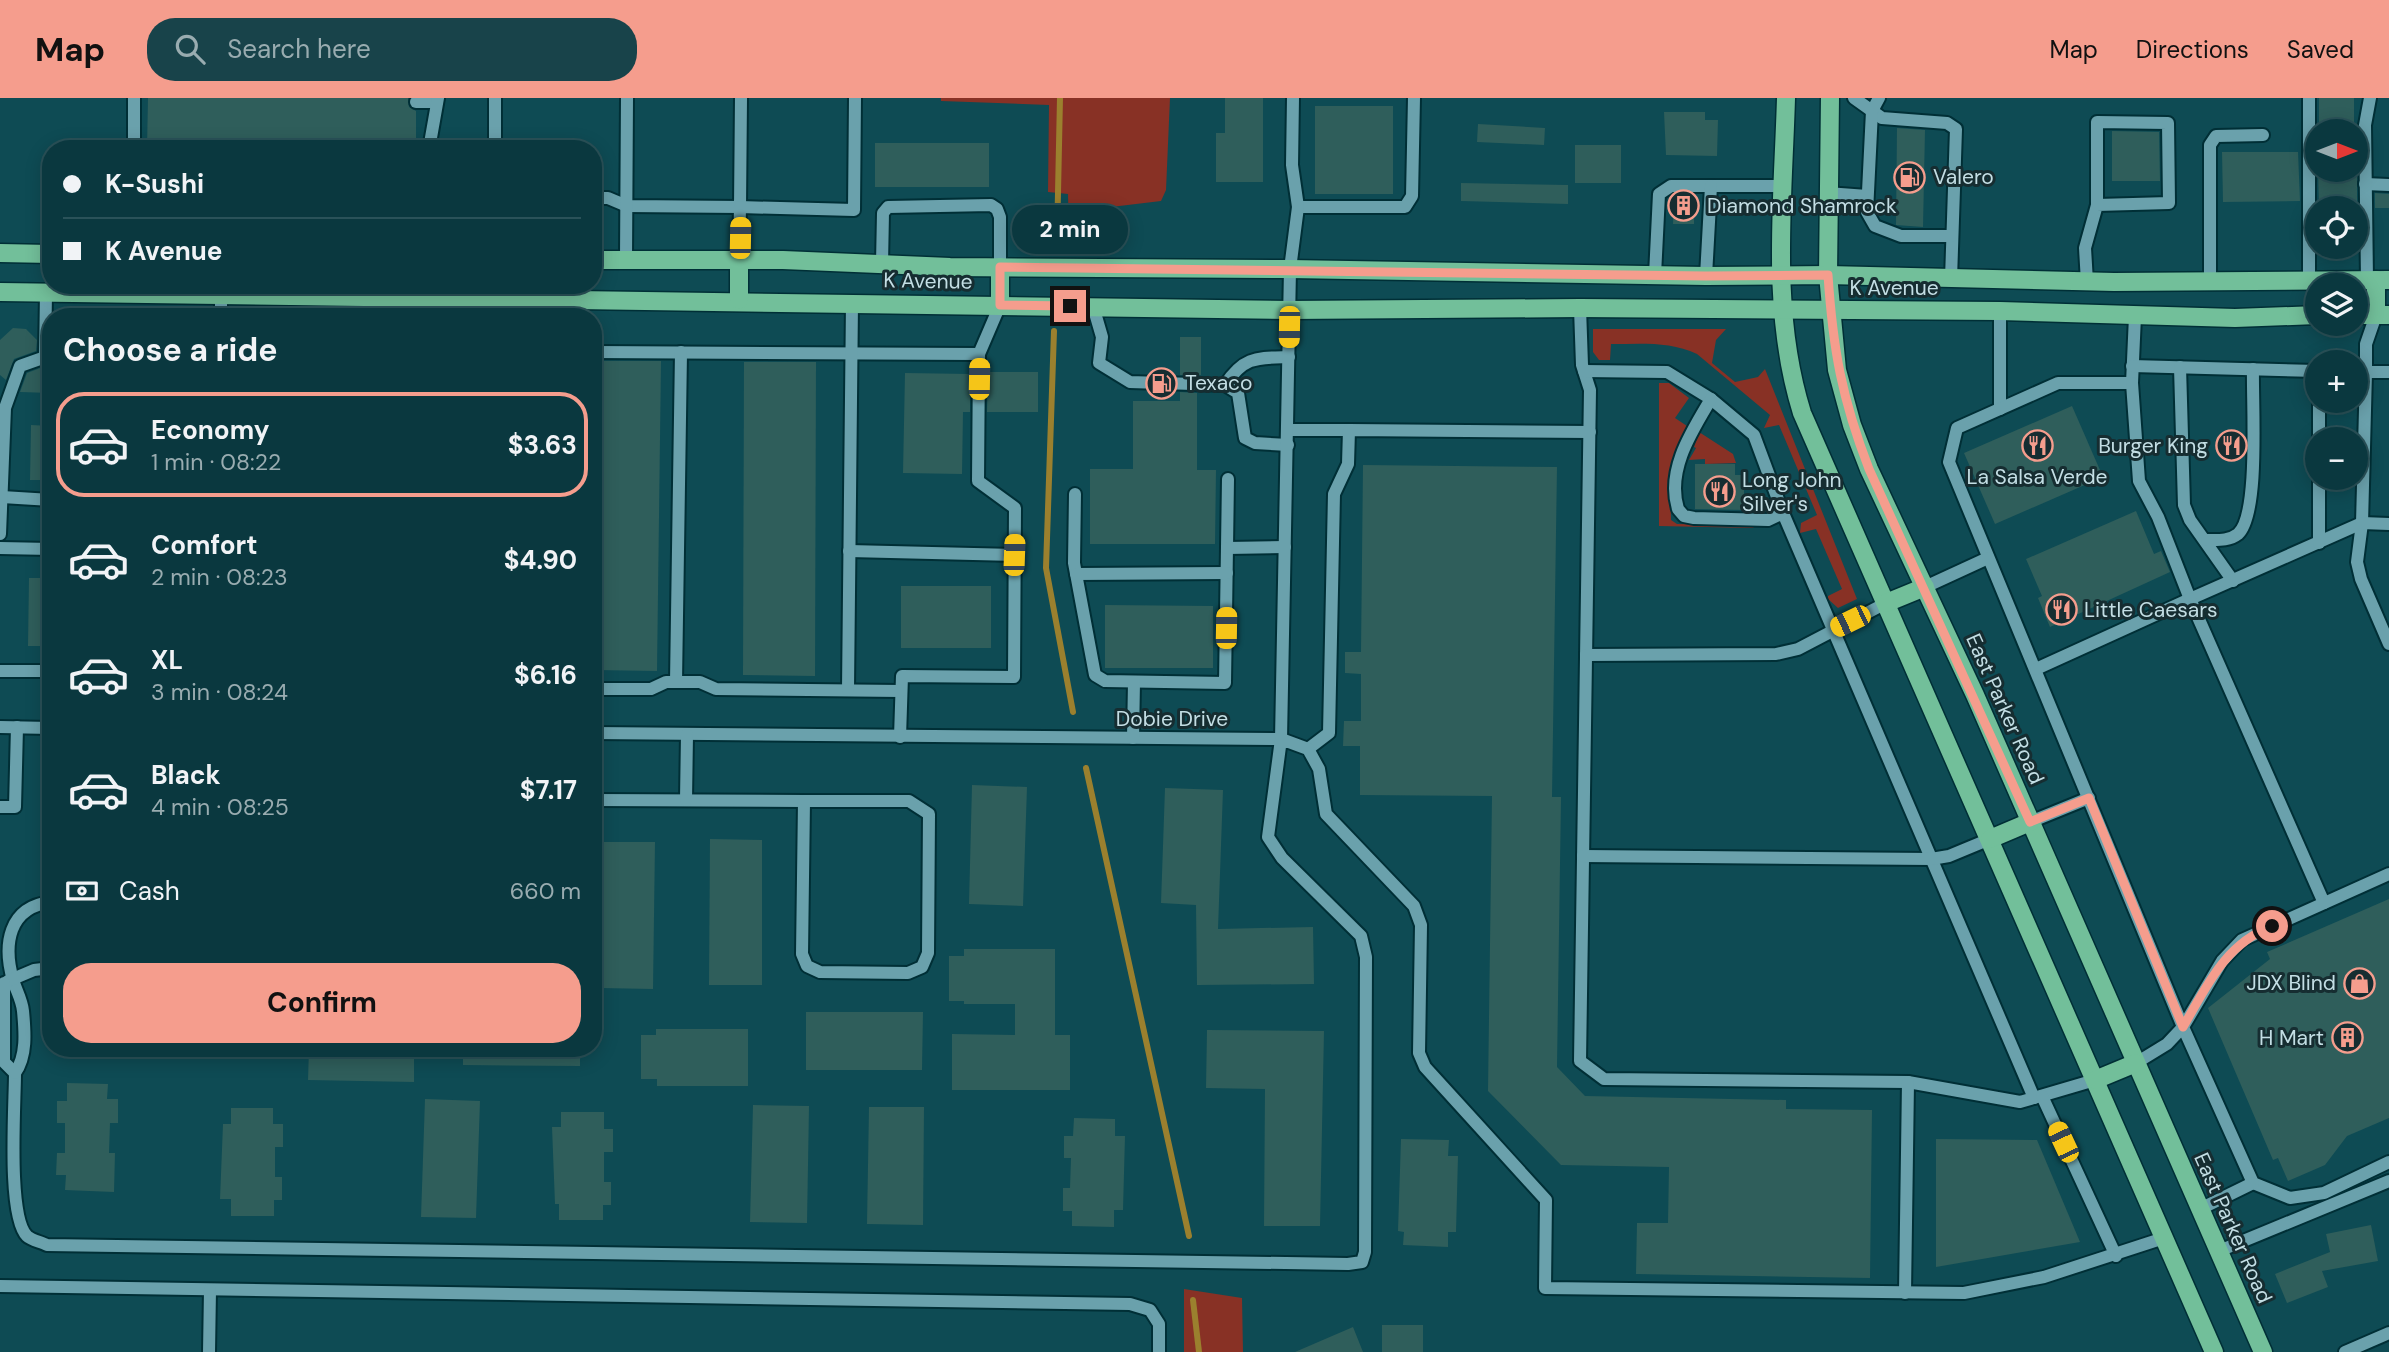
<!DOCTYPE html>
<meta charset="utf-8">
<style>
:root{--surface:#0a383f;--page:#18434a;--text:#f1f3f6;--muted:#99acb0;--line:#2a5259;--accent:#f59d8d}
body{margin:0;font-family:"DM Sans",sans-serif;background:var(--page);color:var(--text);height:100vh;display:flex;flex-direction:column;font-size:26px;white-space:nowrap}
*{box-sizing:border-box;margin:0}
p{font-size:23px;color:var(--muted)}
.icon{flex:none;width:38px;height:38px;fill:none;stroke:currentColor;stroke-width:2;stroke-linecap:round;stroke-linejoin:round}
.map{position:relative;flex:1;overflow:hidden}
.details{position:absolute;left:42px;top:210px;width:560px;height:749px;display:flex;flex-direction:column;background:var(--surface);border-radius:28px;box-shadow:0 4px 18px #0003,0 0 0 2px var(--line)}
.details>*{flex:none}
.hud{position:absolute;left:42px;top:42px;width:560px;height:154px;border-radius:28px;box-shadow:0 4px 18px #0003,0 0 0 2px var(--line);display:grid;align-content:center;height:154px;padding:0 21px;background:var(--surface)}
.needle{width:46px;rotate:90deg}
.buttons{position:absolute;left:2305px;top:21px;display:grid;gap:14px}
.buttons a{display:grid;place-items:center;width:63px;height:63px;border-radius:50%;background:var(--surface);box-shadow:0 4px 18px #0003,0 0 0 2px var(--line);font-size:35px}
.end{position:absolute;width:32px;height:32px;margin:-16px;border:9px solid #f59d8d;background:#111;box-shadow:0 0 0 4px #111}
.from{border-radius:50%}
.bubble{position:absolute;height:49px;border-radius:24px;background:var(--surface);box-shadow:0 4px 18px #0003,0 0 0 2px var(--line);font-size:23px;font-weight:700;line-height:49px;text-align:center}
.car{position:absolute;width:21px;height:42px;margin:-21px -10px;border-radius:9px;box-shadow:0 0 5px 2px #0007;background:linear-gradient(#f5c518 24%,#345 0 40%,#f5c518 0 76%,#345 0 86%,#f5c518 0)}
.hud b{display:flex;align-items:center;gap:24px;height:66px;font-size:26px}
.hud b+b{border-top:2px solid var(--line)}
.hud i{width:18px;height:18px;background:var(--text)}
ul{padding:0;list-style:none}
li{display:flex;align-items:center;gap:21px;height:105px;margin:0 14px 10px;padding:0 7px;border:4px solid transparent;border-radius:28px}
li div{flex:1}
li b{display:block;font-size:26px}
li em{font-style:normal;font-weight:700}
li.selected{border-color:var(--accent)}
li>.icon{width:63px;height:63px;stroke-width:1.5}
h2{padding:0 21px;font-size:32px;line-height:84px}
.pay{display:flex;align-items:center;gap:18px;height:77px;padding:0 21px;font-size:26px}
.pay p{margin-inline-start:auto}
.button{display:flex;gap:14px;margin-top:auto;padding:14px 21px}
.button a{flex:1;height:80px;border-radius:28px;background:var(--accent);color:#111;font-size:28px;font-weight:700;line-height:80px;text-align:center}
header{display:flex;align-items:center;gap:42px;box-sizing:border-box;height:98px;padding:0 35px;background:var(--accent);color:#111}
header strong{font-size:33px}
nav{display:flex;gap:38px;margin-inline-start:auto;font-size:24px}
.search{width:490px;height:63px;background:var(--page);display:flex;align-items:center;gap:18px;box-sizing:border-box;padding:0 24px;border-radius:28px;color:var(--muted);font-size:26px}
.map>svg:first-child{display:block}
</style>
<header>
<strong>Map</strong>
<div class="search"><svg class="icon" aria-label="search" viewBox="0 0 24 24"><circle cx="10" cy="10" r="6"/><path d="M15 15l6 6"/></svg>Search here</div>
<nav><a>Map</a><a>Directions</a><a>Saved</a></nav>
</header>
<div class="map">
<svg width="2389" height="1254" viewBox="0 0 2389 1254">
<rect width="100%" height="100%" fill="#0e4b54"/>
<g fill="#883125">
<polygon points="941,0 1170,0 1166,92 1161,103 1111,109 1103,130 1098,130 1094,139 1069,140 1068,96 1048,94 1049,7 941,3"/>
<path d="M1593 231H1726L1716 242 1712 265 1735 284 1758 279 1765 271 1857 501 1838 510 1828 501V498L1842 491 1816 431 1800 435 1801 425 1817 417 1779 327 1764 330 1770 317 1697 256C1670 243 1641 246 1611 246L1610 262H1599L1593 254Z"/>
<polygon points="1659,285 1669,285 1689,300 1675,320 1687,328 1670,374 1671,422 1677,426 1756,427 1753,430 1659,428"/>
<polygon points="1699,334 1733,356 1736,365 1705,366 1705,361 1689,362 1696,350 1694,349"/>
<polygon points="1184,1191 1242,1200 1243,1254 1184,1254"/>
</g>
<g fill="none" stroke-linecap="round" stroke-linejoin="round">
<g stroke="#9b802e" stroke-width="6">
<polyline points="1057,142 1060,0"/>
<polyline points="1054,233 1046,470 1073,614"/>
<polyline points="1086,670 1189,1138"/>
<polyline points="1193,1202 1199,1254"/>
</g>
</g>
<g fill="#2f5e5b">
<polygon points="148,0 408,0 409,9 416,13 416,51 147,51"/>
<polygon points="1225,0 1263,0 1263,84 1216,84 1216,35 1225,35"/>
<rect x="2319" y="0" width="35" height="33"/>
<rect x="1315" y="8" width="78" height="88"/>
<polygon points="1664,14 1705,14 1705,22 1718,22 1717,58 1666,57"/>
<polygon points="1478,26 1545,30 1544,47 1477,44"/>
<polygon points="1897,30 1925,32 1923,129 1896,127"/>
<polygon points="2112,33 2159,34 2160,83 2112,83"/>
<rect x="875" y="45" width="114" height="44"/>
<rect x="1575" y="47" width="46" height="38"/>
<polygon points="2222,54 2298,54 2300,103 2223,104"/>
<polygon points="2318,72 2357,72 2357,110 2319,110"/>
<polygon points="1461,85 1568,87 1568,106 1461,103"/>
<polygon points="2375,95 2389,96 2389,110 2375,110"/>
<polygon points="1674,97 1694,97 1694,126 1673,126"/>
<polygon points="13,230 26,231 37,242 36,253 14,261 6,282 0,277 0,242"/>
<rect x="1180" y="239" width="21" height="38"/>
<polygon points="593,263 661,263 657,573 593,572"/>
<polygon points="744,264 816,264 815,578 743,577"/>
<polygon points="51,266 51,295 20,294 27,275"/>
<polygon points="988,274 1038,274 1038,314 987,314"/>
<polygon points="905,275 970,276 970,314 963,314 962,376 903,375"/>
<polygon points="1180,294 1197,295 1197,372 1216,372 1215,446 1090,446 1090,371 1133,371 1133,303 1180,303"/>
<polygon points="2072,308 2103,379 1995,426 1964,355"/>
<polygon points="31,327 51,328 51,382 30,382"/>
<polygon points="1695,366 1735,366 1735,377 1744,377 1744,412 1695,411"/>
<polygon points="1363,367 1557,369 1552,699 1561,699 1557,969 1585,998 1786,1002 1786,1011 1872,1012 1870,1180 1636,1176 1637,1125 1668,1125 1669,1069 1561,1067 1488,993 1492,698 1360,697 1360,648 1343,648 1344,623 1361,623 1361,576 1345,575 1345,554 1361,554"/>
<polygon points="2136,413 2154,456 2161,453 2170,474 2050,529 2038,500 2042,498 2026,461"/>
<polygon points="29,480 51,480 51,548 28,548"/>
<rect x="901" y="488" width="90" height="62"/>
<polygon points="1105,507 1213,508 1213,570 1105,570"/>
<polygon points="972,687 1027,689 1023,808 969,806"/>
<polygon points="1165,690 1223,692 1218,831 1313,829 1314,886 1197,887 1196,807 1161,805"/>
<polygon points="710,741 762,742 762,887 709,887"/>
<polygon points="601,744 655,744 653,891 600,890"/>
<polygon points="2389,801 2389,1020 2347,1038 2325,1067 2288,1083 2278,1060 2273,1062 2208,910 2270,861 2267,854"/>
<polygon points="964,851 1055,851 1055,937 1070,937 1070,992 952,992 952,936 1015,937 1015,906 964,906 964,903 949,903 949,858 964,858"/>
<polygon points="806,914 923,914 922,972 806,972"/>
<polygon points="656,931 748,931 748,988 657,988 657,981 641,981 641,937 656,937"/>
<polygon points="1207,932 1324,933 1320,1128 1264,1128 1265,991 1206,990"/>
<polygon points="309,950 414,950 414,984 308,982"/>
<polygon points="463,950 580,950 580,968 463,967"/>
<polygon points="67,985 108,986 107,1001 118,1001 118,1025 110,1025 109,1055 115,1055 114,1094 65,1092 66,1077 56,1077 57,1055 65,1055 65,1025 57,1025 57,1003 67,1003"/>
<polygon points="425,1001 480,1003 476,1120 421,1119"/>
<polygon points="753,1007 809,1008 807,1125 750,1124"/>
<polygon points="869,1009 924,1009 923,1127 867,1126"/>
<polygon points="231,1010 273,1010 273,1026 283,1026 283,1049 275,1049 275,1079 282,1079 282,1102 274,1102 274,1118 231,1118 231,1101 220,1101 223,1026 231,1026"/>
<polygon points="561,1014 604,1014 604,1031 613,1031 613,1054 604,1054 604,1084 611,1084 611,1107 603,1107 603,1122 559,1122 559,1106 555,1106 552,1029 561,1029"/>
<polygon points="1074,1020 1115,1021 1115,1038 1125,1038 1123,1112 1114,1112 1114,1129 1072,1128 1072,1113 1063,1113 1063,1090 1070,1090 1071,1060 1064,1060 1064,1038 1073,1038"/>
<polygon points="1401,1041 1449,1042 1448,1058 1458,1058 1456,1134 1448,1134 1448,1149 1403,1147 1404,1134 1398,1133"/>
<polygon points="1936,1041 2037,1042 2080,1144 1936,1169"/>
<polygon points="2371,1127 2378,1163 2322,1173 2328,1189 2287,1205 2275,1176 2330,1154 2326,1136"/>
<rect x="1382" y="1227" width="41" height="27"/>
<polygon points="1353,1229 1363,1254 1295,1254"/>
</g>
<g fill="none" stroke-linecap="round" stroke-linejoin="round">
<defs>
<g id="minor">
<polyline points="495,0 495,51"/>
<polyline points="1854,0 1882,20 1947,25 1956,31 1951,181"/>
<polyline points="1879,0 1872,13 1867,114 1875,128 1901,138 1952,138"/>
<polyline points="2309,0 2309,182"/>
<polyline points="416,4 437,4"/>
<polyline points="134,51 134,0"/>
<polyline points="429,51 438,0"/>
<polyline points="2365,86 2389,87"/>
<polyline points="1827,95 1867,98"/>
<polyline points="593,100 608,100 627,108 740,109 741,0"/>
<polyline points="1298,109 1405,109 1412,98 1414,0"/>
<polyline points="626,162 627,0"/>
<polyline points="739,163 740,109 854,112 855,0"/>
<polyline points="882,166 883,115 888,109 991,107 997,111 1000,119 1000,169"/>
<polyline points="1655,177 1659,96 1671,88 1783,88"/>
<polyline points="1706,178 1711,88"/>
<polyline points="2367,182 2365,27 2370,0"/>
<polyline points="2210,183 2210,47 2216,38 2263,37"/>
<polyline points="2087,184 2085,150 2097,107 2097,24 2168,25 2169,105 2097,107"/>
<polyline points="553,200 554,219"/>
<polyline points="430,201 430,219"/>
<polyline points="1093,208 1102,239 1099,265 1130,284 1225,287 1238,295 1245,340 1255,345 1288,347"/>
<polyline points="1580,210 1582,267 1590,292 1580,963 1604,981 1908,984 2020,1004 2095,982"/>
<polyline points="2000,213 2000,311"/>
<polyline points="2135,218 2132,285 2058,285 1957,330 1949,364 2183,929 2167,946 2136,965"/>
<polyline points="221,219 221,196"/>
<polyline points="593,254 979,256 978,383 1015,410 1014,579 902,578 900,639"/>
<polyline points="979,256 1000,207"/>
<polyline points="45,259 46,195"/>
<polyline points="2132,268 2317,273"/>
<polyline points="2180,269 2184,407 2190,422 2233,483"/>
<polyline points="1584,273 1667,274 1711,301 1754,337 1783,415 2034,1000"/>
<polyline points="2356,273 2366,274 2366,246 2376,217"/>
<polyline points="2389,274 2366,274 2362,425 2357,464 2361,481 2389,546"/>
<polyline points="2132,285 2139,383 2158,419 2190,501 2362,425 2389,426"/>
<path d="M1225 287C1244 258 1257 260 1289 259"/>
<path d="M1711 301C1692 333 1666 372 1678 411L1684 418 1694 420 1768 422 1783 415"/>
<polyline points="1288,332 1349,332"/>
<polyline points="2319,341 2319,303"/>
<polyline points="1075,396 1074,465 1095,577 1105,583 1225,585 1228,381"/>
<polyline points="2,399 51,402"/>
<polyline points="0,436 5,310 20,268 51,257"/>
<path d="M2207 442C2218 442 2229 443 2238 436 2260 416 2252 304 2253 271"/>
<polyline points="2319,445 2319,380"/>
<polyline points="0,450 51,451"/>
<polyline points="1227,450 1285,449"/>
<polyline points="849,453 1015,457"/>
<polyline points="1076,476 1227,475"/>
<polyline points="1925,489 1988,460"/>
<polyline points="1586,557 1776,556 1798,551 1886,505"/>
<polyline points="2036,571 2190,501 2324,805"/>
<polyline points="0,573 51,573"/>
<polyline points="676,584 681,254"/>
<polyline points="593,591 651,591 666,584 700,584 716,591 901,593"/>
<polyline points="848,592 852,204"/>
<polyline points="0,629 51,630"/>
<polyline points="593,635 1281,641 1290,171 1298,109 1292,67 1293,0"/>
<polyline points="1133,640 1134,584"/>
<polyline points="1308,651 1329,635 1334,396 1348,366 1349,332 1590,334"/>
<polyline points="593,702 804,703"/>
<polyline points="686,702 687,637"/>
<polygon points="804,703 909,703 929,716 928,855 922,869 908,875 820,874 807,868 802,856"/>
<polyline points="0,709 15,709 17,629"/>
<polyline points="2030,724 2089,700"/>
<polyline points="1583,758 1931,761 1949,758 1990,741"/>
<polyline points="2389,776 2242,842 2222,863 2183,929 2253,1085 2290,1100 2324,1095 2389,1064"/>
<path d="M51 804C8 809 3 847 13 882 16 892 22 902 23 913 25 934 27 958 15 975 15 1007 7 1118 27 1138 31 1142 41 1144 47 1147L1348 1166 1362 1164 1365 1154 1366 859 1361 838 1282 760 1268 739 1281 641 1308 651 1319 671 1326 716 1414 808 1421 827 1419 955 1425 969 1546 1102 1545 1190 1964 1195 2044 1179 2164 1140"/>
<polyline points="8,883 34,872 51,870"/>
<polyline points="4,885 4,964 15,975"/>
<polyline points="2042,998 2116,1158"/>
<polyline points="2200,1111 2253,1085"/>
<polyline points="2219,1153 2389,1083"/>
<polyline points="0,1188 1130,1206 1150,1212 1159,1226 1159,1254"/>
<polyline points="1905,1195 1908,984"/>
<polyline points="209,1254 210,1192"/>
<polyline points="2345,1254 2389,1235"/>
</g>
<g id="major">
<path d="M1786 0C1783 105 1770 213 1802 315L2214 1254"/>
<polyline points="1830,0 1828,177 1837,272 1852,327 1869,371 1975,597 2263,1254"/>
<polyline points="0,155 51,156"/>
<polyline points="593,162 783,162 950,169 1290,171 1706,178 1828,177 2114,184 2389,182"/>
<polyline points="1000,169 1000,207"/>
<polyline points="2376,182 2376,217"/>
<polyline points="0,194 1289,212 1580,210 2000,213 2235,220 2317,217"/>
<polyline points="739,202 739,163"/>
<polyline points="2356,217 2389,217"/>
<polyline points="1886,505 1925,489"/>
<polyline points="1990,741 2030,724"/>
<polyline points="2095,982 2136,965"/>
</g>
</defs>
<use href="#minor" stroke="#002f36" stroke-width="16"/>
<use href="#major" stroke="#002f36" stroke-width="21"/>
<use href="#minor" stroke="#6aa1ac" stroke-width="12"/>
<use href="#major" stroke="#72bf9a" stroke-width="18"/>
</g>
<g fill="none" stroke-linecap="round" stroke-linejoin="round">
<path stroke="#f59d8d" stroke-width="9" d="M1070 208 1000 207V169L1706 178 1828 177C1833 252 1842 301 1869 371L2030 724 2089 700 2183 929C2207 888 2224 847 2272 828"/>
</g>
<defs>
<symbol id="fuel-ring" viewBox="-11 -11 22 22"><circle r="9.5" fill="#162d31" stroke="#f59d8d" stroke-width="1.5"/><path d="M-5.5-6h7V0h2V4h1.3V-2.5L3-4.5l.8-.8L6-3V5H2.5V1h-1V6h-7ZM-4.2-4.7v3.2H.2V-4.7Z" fill="#f59d8d"/></symbol>
<symbol id="building-ring" viewBox="-11 -11 22 22"><circle r="9.5" fill="#162d31" stroke="#f59d8d" stroke-width="1.5"/><path d="M-4-6H4V6H1V3H-1V6H-4ZM-2.5-4.3h1.7v1.8h-1.7ZM.8-4.3h1.7v1.8H.8ZM-2.5-1h1.7V.8h-1.7ZM.8-1h1.7V.8H.8Z" fill="#f59d8d"/></symbol>
<symbol id="restaurant-ring" viewBox="-11 -11 22 22"><circle r="9.5" fill="#162d31" stroke="#f59d8d" stroke-width="1.5"/><path d="M-5-6h1v4h1v-4h1v4h1v-4h1v5L-1.5 .5V6h-2V.5L-5-1ZM5-6V6H3V1.5H1.5Q1.5-4 5-6Z" fill="#f59d8d"/></symbol>
<symbol id="shop-ring" viewBox="-11 -11 22 22"><circle r="9.5" fill="#162d31" stroke="#f59d8d" stroke-width="1.5"/><path d="M-5-2.5h2.3a2.7 3.5 0 0 1 5.4 0H5L5.5 6h-11ZM-1.5-2.5h3a1.5 2.3 0 0 0-3 0Z" fill="#f59d8d"/></symbol>
</defs>
<g fill-rule="evenodd">
<use href="#fuel-ring" x="1892" y="62" width="35" height="35"/>
<use href="#building-ring" x="1666" y="90" width="35" height="35"/>
<use href="#fuel-ring" x="1144" y="268" width="35" height="35"/>
<use href="#restaurant-ring" x="2020" y="330" width="35" height="35"/>
<use href="#restaurant-ring" x="2214" y="330" width="35" height="35"/>
<use href="#restaurant-ring" x="1702" y="376" width="35" height="35"/>
<use href="#restaurant-ring" x="2044" y="494" width="35" height="35"/>
<use href="#shop-ring" x="2342" y="868" width="35" height="35"/>
<use href="#building-ring" x="2330" y="922" width="35" height="35"/>
</g>
<g text-anchor="middle" stroke-width="6" stroke-linejoin="round" paint-order="stroke">
<g font-size="21" fill="#c3dee4" stroke="#162d31" text-anchor="start">
<text x="1933" y="86">Valero</text>
<text x="1707" y="115">Diamond Shamrock</text>
<text x="1185" y="292">Texaco</text>
<text x="2208" y="355" text-anchor="end">Burger King</text>
<text x="2037" y="386" text-anchor="middle">La Salsa Verde</text>
<text x="1742" y="389">Long John<tspan x="1742" dy="24">Silver's</tspan></text>
<text x="2084" y="519">Little Caesars</text>
<text x="2336" y="892" text-anchor="end">JDX Blind</text>
<text x="2324" y="947" text-anchor="end">H Mart</text>
</g>
<g font-size="21" fill="#c3dee4" stroke="#162d31">
<text transform="translate(928 183) rotate(1)" y="7">K Avenue</text>
<text x="1894" y="197">K Avenue</text>
<text transform="translate(2005 611) rotate(66)" y="7">East Parker Road</text>
<text x="1172" y="628">Dobie Drive</text>
<text transform="translate(2233 1130) rotate(66)" y="7">East Parker Road</text>
</g>
</g>
</svg>
<div class="buttons">
<a><svg class="needle" viewBox="-14 -14 28 28"><path d="M0-13l5 13h-10z" fill="#e53935"/><path d="M0 13l5-13h-10z" fill="#99acb0"/></svg></a>
<a><svg class="icon" aria-label="locate" viewBox="0 0 24 24"><circle cx="12" cy="12" r="6"/><path d="M12 2v4M12 18v4M2 12h4M18 12h4"/></svg></a>
<a><svg class="icon" aria-label="layers" viewBox="0 0 24 24"><path d="M12 4l9 5-9 5-9-5zM3 14l9 5 9-5"/></svg></a>
<a>+</a>
<a>−</a>
</div>
<i class="end from" style="left:2272px;top:828px"></i>
<i class="end" style="left:1070px;top:208px"></i>
<div class="bubble" style="left:1012px;top:107px;width:116px">2 min</div>
<i class="car" style="left:740px;top:140px;rotate:1deg"></i>
<i class="car" style="left:1289px;top:229px;rotate:181deg"></i>
<i class="car" style="left:979px;top:281px;rotate:1deg"></i>
<i class="car" style="left:1014px;top:457px;rotate:2deg"></i>
<i class="car" style="left:1850px;top:523px;rotate:244deg"></i>
<i class="car" style="left:1226px;top:530px;rotate:1deg"></i>
<i class="car" style="left:2063px;top:1044px;rotate:335deg"></i>
<div class="hud">
<b><i class="from"></i>K-Sushi</b>
<b><i></i>K Avenue</b>
</div>
<section class="details">
<h2>Choose a ride</h2>
<ul>
<li class="selected"><svg class="icon" aria-label="car" viewBox="0 0 24 24"><path d="M5 17H2v-5l4-1 3-4h7l3 4 3 1v5h-3M9 17h6M6 11h13"/><circle cx="7" cy="17" r="2"/><circle cx="17" cy="17" r="2"/></svg><div><b>Economy</b><p>1 min · 08:22</p></div><em>$3.63</em></li>
<li><svg class="icon" aria-label="car" viewBox="0 0 24 24"><path d="M5 17H2v-5l4-1 3-4h7l3 4 3 1v5h-3M9 17h6M6 11h13"/><circle cx="7" cy="17" r="2"/><circle cx="17" cy="17" r="2"/></svg><div><b>Comfort</b><p>2 min · 08:23</p></div><em>$4.90</em></li>
<li><svg class="icon" aria-label="car" viewBox="0 0 24 24"><path d="M5 17H2v-5l4-1 3-4h7l3 4 3 1v5h-3M9 17h6M6 11h13"/><circle cx="7" cy="17" r="2"/><circle cx="17" cy="17" r="2"/></svg><div><b>XL</b><p>3 min · 08:24</p></div><em>$6.16</em></li>
<li><svg class="icon" aria-label="car" viewBox="0 0 24 24"><path d="M5 17H2v-5l4-1 3-4h7l3 4 3 1v5h-3M9 17h6M6 11h13"/><circle cx="7" cy="17" r="2"/><circle cx="17" cy="17" r="2"/></svg><div><b>Black</b><p>4 min · 08:25</p></div><em>$7.17</em></li>
</ul>
<div class="pay"><svg class="icon" aria-label="cash" viewBox="0 0 24 24"><path d="M3 7h18v10H3z"/><circle cx="12" cy="12" r="2"/></svg>Cash<p>660 m</p></div>
<div class="button"><a>Confirm</a></div>
</section>
</div>
